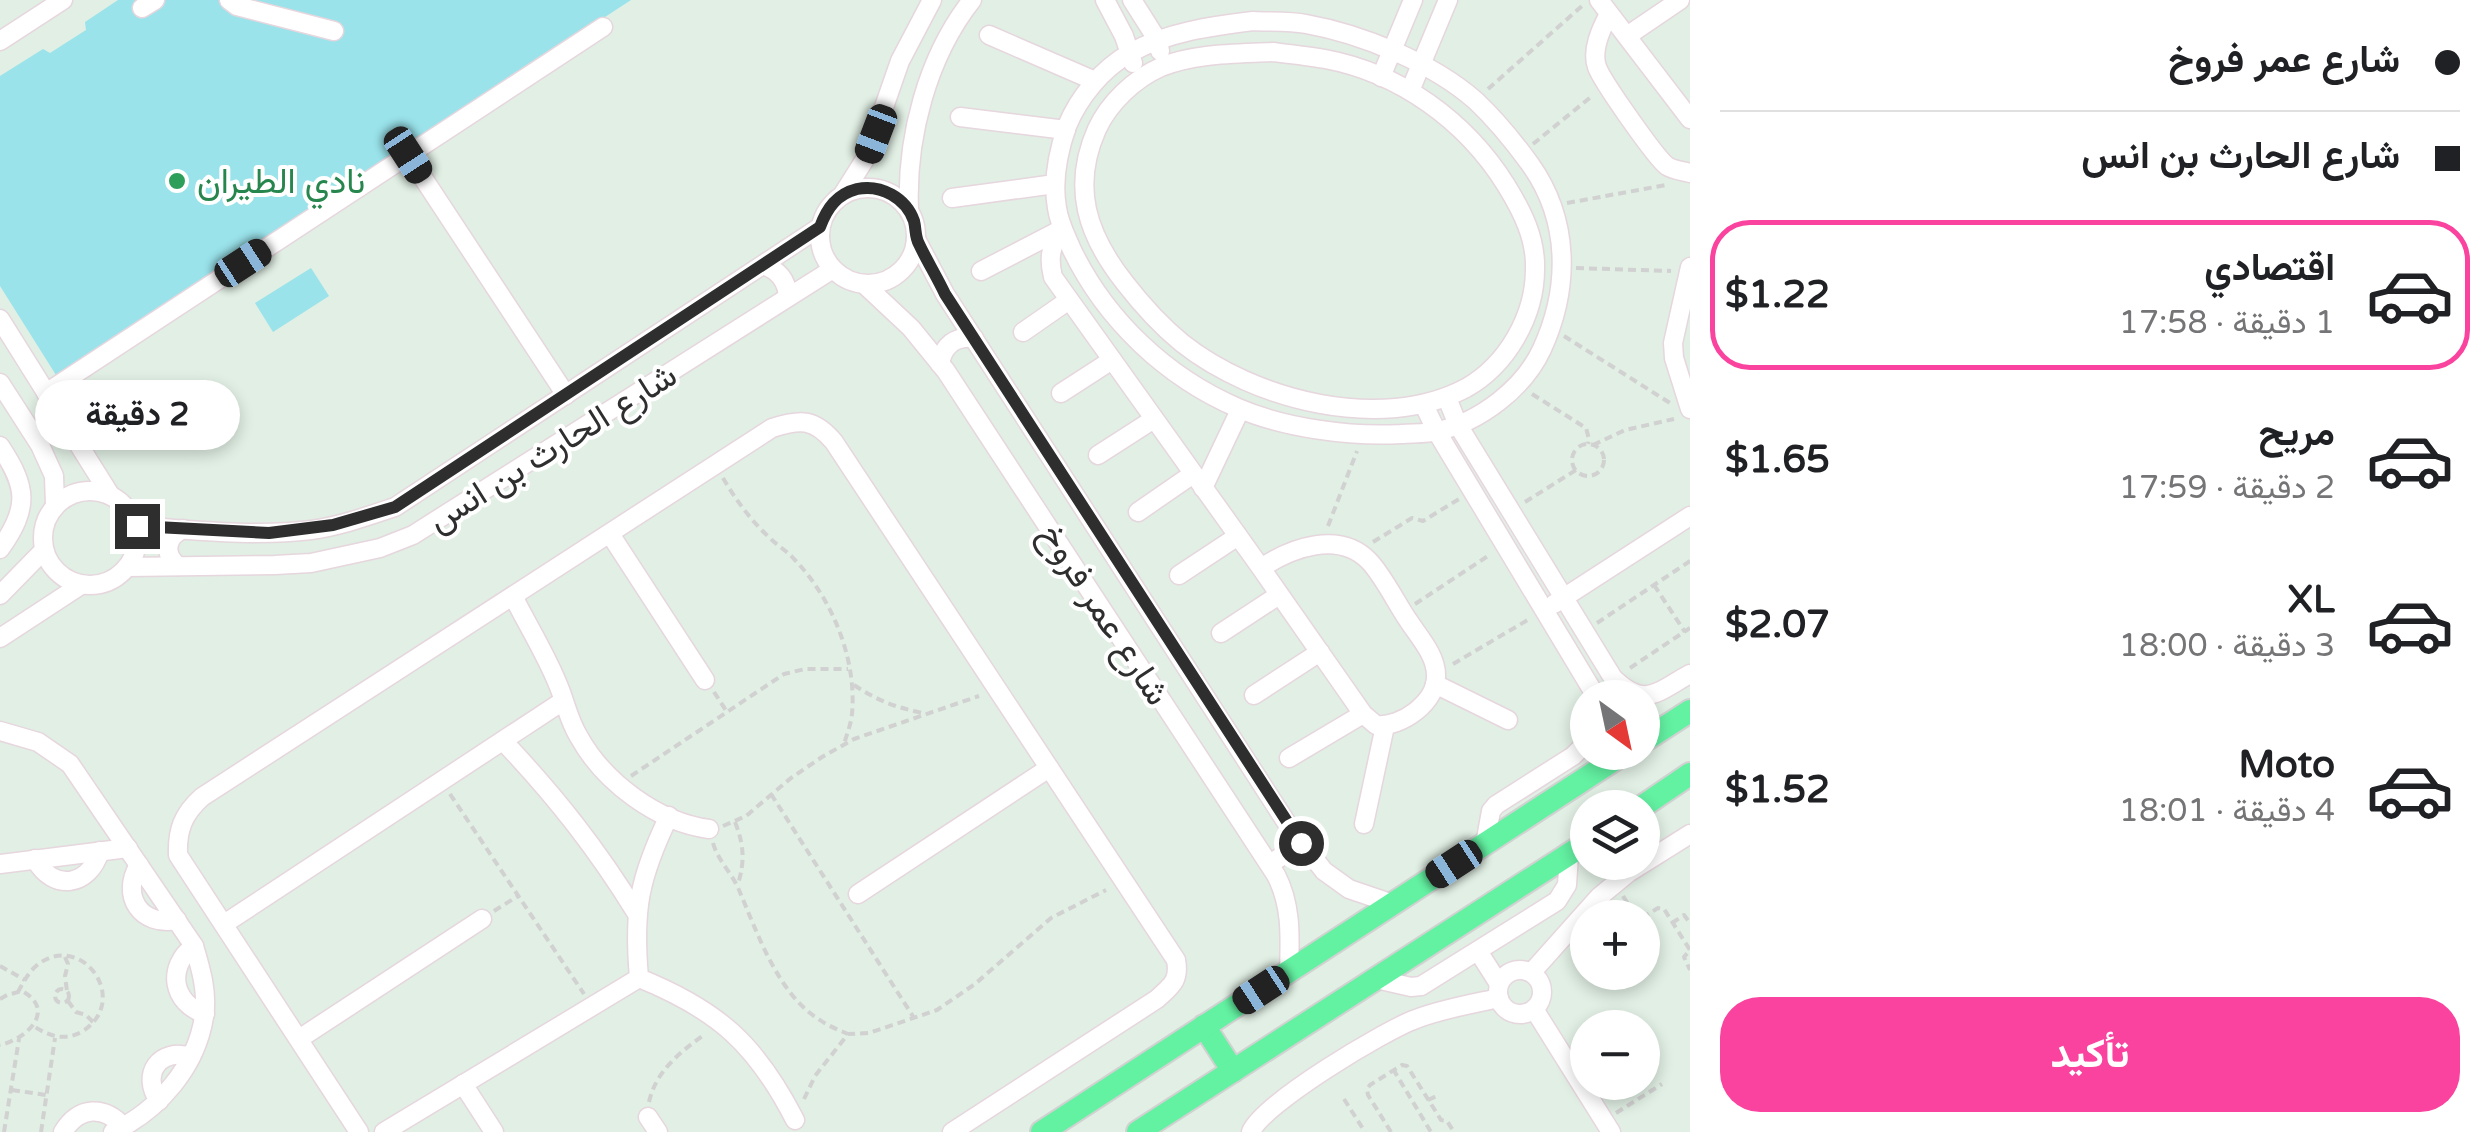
<!DOCTYPE html>
<html lang="ar">
<meta charset="utf-8">
<style>
:root{--surface:#fff;--page:#f6f6f6;--text:#202124;--muted:#757577;--line:#e0e0e0;--accent:#fa439f}
body{margin:0;font-family:"Varela Round",Vazirmatn,sans-serif;background:var(--page);color:var(--text);direction:rtl;height:100vh;display:flex;flex-direction:column;font-size:38px;white-space:nowrap}
*{box-sizing:border-box;margin:0}
p{font-size:32px;color:var(--muted)}
.icon{flex:none;width:55px;height:55px;fill:none;stroke:currentColor;stroke-width:2;stroke-linecap:round;stroke-linejoin:round}
.map{position:relative;flex:1;overflow:hidden;direction:ltr}
.details{display:flex;flex-direction:column;background:var(--surface);width:800px}
.details>*{flex:none}
.guide{display:grid;align-content:center;height:220px;padding:0 30px;background:var(--surface)}
.needle{width:65px;rotate:147deg}
.tools{position:absolute;left:1570px;top:680px;display:grid;gap:20px}
.tools a{display:grid;place-items:center;width:90px;height:90px;border-radius:50%;background:var(--surface);box-shadow:0 5px 15px #0003;font-size:50px}
.end{position:absolute;width:45px;height:45px;margin:-22px;border:12px solid #2e2e2e;background:#fff;box-shadow:0 0 0 5px #fff}
.from{border-radius:50%}
.bubble{position:absolute;height:70px;border-radius:35px;background:var(--surface);box-shadow:0 5px 15px #0003;font-size:32px;font-weight:700;line-height:70px;text-align:center;direction:rtl}
.car{position:absolute;width:30px;height:60px;margin:-30px -15px;border-radius:12px;box-shadow:0 0 8px 2px #0007;background:linear-gradient(#222 24%,#8ab4d8 0 40%,#222 0 76%,#8ab4d8 0 86%,#222 0)}
.guide b{display:flex;align-items:center;gap:35px;height:95px;font-size:38px}
.guide b+b{border-top:2px solid var(--line)}
.guide i{width:25px;height:25px;background:var(--text)}
ul{padding:0;list-style:none}
li{display:flex;align-items:center;gap:30px;height:150px;margin:0 20px 15px;padding:0 10px;border:5px solid transparent;border-radius:40px}
li div{flex:1}
li b{display:block;font-size:38px}
li em{font-style:normal;font-weight:700}
li.on{border-color:var(--accent)}
li>.icon{width:90px;height:90px;stroke-width:1.5}
.button{display:flex;gap:20px;margin-top:auto;padding:20px 30px}
.button a{flex:1;height:115px;border-radius:40px;background:var(--accent);color:#fff;font-size:40px;font-weight:700;line-height:115px;text-align:center}
main{display:flex;flex:1;min-height:0}
.map>svg:first-child{display:block}
</style>
<main>
<section class="details">
<div class="guide">
<b><i class="from"></i>شارع عمر فروخ</b>
<b><i></i>شارع الحارث بن انس</b>
</div>
<ul>
<li class="on"><svg class="icon" aria-label="car" viewBox="0 0 24 24"><path d="M5 17H2v-5l4-1 3-4h7l3 4 3 1v5h-3M9 17h6M6 11h13"/><circle cx="7" cy="17" r="2"/><circle cx="17" cy="17" r="2"/></svg><div><b>اقتصادي</b><p>1 دقيقة · 17:58</p></div><em>$1.22</em></li>
<li><svg class="icon" aria-label="car" viewBox="0 0 24 24"><path d="M5 17H2v-5l4-1 3-4h7l3 4 3 1v5h-3M9 17h6M6 11h13"/><circle cx="7" cy="17" r="2"/><circle cx="17" cy="17" r="2"/></svg><div><b>مريح</b><p>2 دقيقة · 17:59</p></div><em>$1.65</em></li>
<li><svg class="icon" aria-label="car" viewBox="0 0 24 24"><path d="M5 17H2v-5l4-1 3-4h7l3 4 3 1v5h-3M9 17h6M6 11h13"/><circle cx="7" cy="17" r="2"/><circle cx="17" cy="17" r="2"/></svg><div><b>XL</b><p>3 دقيقة · 18:00</p></div><em>$2.07</em></li>
<li><svg class="icon" aria-label="car" viewBox="0 0 24 24"><path d="M5 17H2v-5l4-1 3-4h7l3 4 3 1v5h-3M9 17h6M6 11h13"/><circle cx="7" cy="17" r="2"/><circle cx="17" cy="17" r="2"/></svg><div><b>Moto</b><p>4 دقيقة · 18:01</p></div><em>$1.52</em></li>
</ul>
<div class="button"><a>تأكيد</a></div>
</section>
<div class="map">
<svg width="1690" height="1132" viewBox="0 0 1690 1132">
<rect width="100%" height="100%" fill="#e1efe4"/>
<g fill="#9ae3eb">
<polygon points="118,0 631,0 56,375 0,286 0,76 43,49 50,53 86,30 85,22"/>
<polygon points="311,268 329,296 273,332 255,303"/>
</g>
<g fill="none" stroke-linecap="round" stroke-linejoin="round">
<defs>
<g id="minor">
<polyline points="229,0 237,6 334,31"/>
<polyline points="1105,0 1124,36 1133,63"/>
<polyline points="1132,0 1158,41 1160,51"/>
<polyline points="1599,0 1690,119"/>
<polyline points="142,8 155,0"/>
<path d="M1609 14C1601 29 1591 50 1597 67 1602 81 1656 158 1667 166 1673 170 1683 171 1690 173"/>
<path d="M1253 21C1271 22 1289 21 1306 24 1362 34 1433 63 1476 101 1495 119 1514 142 1530 164 1570 220 1570 288 1542 349 1524 388 1480 422 1438 431 1426 434 1413 433 1401 434 1351 437 1284 428 1238 408 1166 377 1106 320 1072 250 1066 236 1059 223 1057 208 1052 180 1058 152 1067 126 1079 97 1102 69 1130 53 1167 32 1212 26 1253 21Z"/>
<polyline points="989,35 1095,81"/>
<polyline points="1627,36 1680,0"/>
<polyline points="0,41 63,0"/>
<path d="M1273 52C1290 54 1308 56 1325 59 1400 73 1466 121 1506 185 1522 211 1536 238 1535 269 1535 316 1507 365 1466 388 1381 433 1254 400 1182 343 1160 325 1142 305 1125 283 1087 235 1071 187 1097 129 1109 103 1134 79 1161 67 1196 53 1236 54 1273 52Z"/>
<polyline points="1381,77 1413,0"/>
<polyline points="1410,91 1448,0"/>
<polyline points="960,117 1066,130"/>
<polyline points="408,155 566,395"/>
<circle cx="868" cy="236" r="48"/>
<polyline points="843,194 867,156 900,61 932,0"/>
<polyline points="952,198 1055,184"/>
<path d="M909 210C906 138 927 57 972 0"/>
<path d="M1062 228C1051 246 1048 257 1053 277L1261 568 1363 714 1376 725C1401 728 1437 702 1436 675 1436 655 1419 637 1408 620 1397 604 1382 574 1369 561 1339 530 1291 548 1261 568"/>
<polyline points="916,239 945,294 1290,828 1324,871 1349,889 1393,904"/>
<path d="M763 265C779 270 787 281 788 297"/>
<polyline points="1690,267 1673,343 1674,358 1690,409"/>
<polyline points="981,271 1062,229"/>
<path d="M864 284 911 328 946 371 1276 875C1292 906 1290 937 1289 972"/>
<polyline points="0,319 109,493"/>
<polyline points="1023,332 1069,300"/>
<path d="M940 364C943 345 955 336 974 338"/>
<polyline points="0,383 40,445 54,476 55,506"/>
<polyline points="46,393 603,27"/>
<polyline points="1061,393 1112,360"/>
<path d="M1447 398 1458 425 1613 678C1645 709 1657 692 1690 674"/>
<polyline points="1424,405 1437,432 1597,698"/>
<path d="M0 446C27 487 30 507 0 549"/>
<polyline points="1098,455 1154,419"/>
<polyline points="1203,488 1240,410"/>
<circle cx="90" cy="538" r="47"/>
<polyline points="1138,512 1193,474"/>
<path d="M137 526C194 530 254 537 311 530 340 526 368 516 395 507L820 227"/>
<polyline points="610,534 705,680"/>
<path d="M178 566C163 554 166 537 183 529"/>
<polyline points="128,567 275,565 311,563 380,548 413,535 833,269"/>
<polyline points="1179,575 1238,536"/>
<polyline points="0,595 44,550"/>
<path d="M513 596C528 626 547 656 559 687 566 704 569 721 579 737 604 782 657 822 709 829"/>
<polyline points="1554,604 1690,516"/>
<polyline points="1221,633 1279,595"/>
<polyline points="0,638 81,585"/>
<polyline points="1435,684 1508,720"/>
<polyline points="1254,695 1320,652"/>
<path d="M0 731 38 742 70 764 194 946C201 969 208 993 204 1017 196 1067 159 1110 113 1132"/>
<path d="M504 742C556 797 597 849 637 914"/>
<polyline points="1289,758 1363,714"/>
<polyline points="1364,824 1385,726"/>
<polyline points="1485,844 1491,811 1496,805 1573,756 1588,741"/>
<path d="M35 859C53 892 89 887 100 851"/>
<polyline points="0,864 128,848"/>
<polyline points="1270,864 1301,843"/>
<path d="M139 865C120 896 141 927 177 920"/>
<polyline points="858,894 1049,768"/>
<polyline points="224,924 563,701"/>
<path d="M194 946C166 967 172 1003 205 1014"/>
<polyline points="1478,951 1499,984"/>
<circle cx="1520" cy="992" r="22"/>
<polyline points="1532,972 1599,897 1628,873 1690,834"/>
<path d="M639 978C718 1010 756 1044 795 1120"/>
<path d="M639 978C633 910 639 878 669 816"/>
<polyline points="1376,979 1411,987 1421,986 1557,901 1567,885 1569,855"/>
<polyline points="1534,1009 1611,1132"/>
<polyline points="299,1039 482,919"/>
<polyline points="463,1084 494,1132"/>
<path d="M159 1101C140 1074 160 1047 191 1057"/>
<polyline points="648,1117 658,1132"/>
<path d="M63 1132C79 1106 104 1105 124 1127"/>
<path d="M359 1132 178 855C177 830 183 814 202 797L772 428C800 419 814 418 834 442L1176 960C1180 981 1171 986 1157 999L952 1132"/>
<polyline points="384,1132 639,978"/>
<path d="M1251 1132C1262 1104 1385 1030 1416 1019 1442 1009 1471 1004 1499 998"/>
</g>
<g id="major">
<polyline points="1642,742 1690,711"/>
<polyline points="1640,808 1690,774"/>
<polyline points="1204,1026 1233,1071"/>
<polyline points="1042,1132 1626,752"/>
<polyline points="1138,1132 1588,842"/>
</g>
</defs>
<use href="#minor" stroke="#e6d6de" stroke-width="21"/>
<use href="#major" stroke="#d1d1d1" stroke-width="26"/>
<g stroke="#d1d1d1" stroke-width="4" stroke-dasharray="8 5" stroke-linecap="butt">
<polyline points="1488,89 1582,6"/>
<polyline points="1533,144 1592,96"/>
<polyline points="1567,203 1666,185"/>
<polyline points="1576,268 1671,271"/>
<polyline points="1564,336 1670,403"/>
<polyline points="1532,394 1586,428 1589,439 1588,444"/>
<circle cx="1588" cy="460" r="16"/>
<polyline points="1593,445 1625,430 1674,419"/>
<path d="M723 478C736 500 751 521 771 539 778 546 787 551 794 559 832 598 857 659 852 714 851 724 847 734 844 744"/>
<polyline points="1525,502 1576,470"/>
<polyline points="1328,526 1357,451"/>
<polyline points="1373,542 1412,518 1423,521 1459,499"/>
<polyline points="1654,585 1685,632"/>
<polyline points="1415,604 1491,554"/>
<polyline points="1597,623 1690,561"/>
<polyline points="1453,664 1531,618"/>
<polyline points="1630,668 1690,628"/>
<path d="M854 685C876 700 897 708 923 713"/>
<polyline points="714,692 727,712"/>
<polyline points="631,776 784,674 805,669 848,669"/>
<polyline points="450,794 584,994"/>
<polyline points="771,794 914,1018"/>
<path d="M735 822C744 845 745 861 738 884"/>
<polyline points="723,826 746,816 791,778 822,757 854,739 979,696"/>
<path d="M713 843C718 861 732 873 739 890 757 932 778 995 820 1020 828 1026 839 1030 848 1034"/>
<polyline points="1623,896 1637,918"/>
<polyline points="494,911 518,896"/>
<polyline points="1642,918 1658,908 1664,909 1690,950 1684,957 1690,970"/>
<polyline points="1672,923 1684,915 1690,923"/>
<polyline points="65,957 68,964 65,976 67,991"/>
<polyline points="0,966 25,980"/>
<circle cx="62" cy="996" r="7"/>
<path d="M18 992C23 983 28 973 36 966 80 929 132 999 83 1031 65 1042 48 1036 32 1025"/>
<path d="M0 999 7 995 22 991C57 1010 27 1039 0 1045"/>
<polyline points="68,1001 76,1012 86,1015 93,1022"/>
<polyline points="1393,1069 1431,1132"/>
<polyline points="12,1090 46,1095"/>
<polyline points="804,1099 815,1076 848,1034 869,1033 937,1010 975,984 1051,918 1106,890"/>
<polyline points="1344,1099 1365,1132"/>
<polyline points="1428,1100 1439,1095"/>
<path d="M649 1102C656 1071 679 1053 705 1034"/>
<polyline points="1616,1113 1662,1084"/>
<polyline points="4,1132 19,1039"/>
<polyline points="41,1132 55,1038"/>
<polyline points="1391,1132 1368,1095 1367,1089 1370,1085 1402,1065 1407,1066 1438,1115 1441,1120 1447,1121 1454,1132"/>
</g>
<use href="#minor" stroke="#fff" stroke-width="18"/>
<use href="#major" stroke="#63f1a2" stroke-width="22"/>
</g>
<g fill="none" stroke-linecap="round" stroke-linejoin="round">
<path stroke="#2e2e2e" stroke-width="12" d="M137 526 269 533 333 525 395 507 820 227C827 208 837 194 857 189 881 184 906 198 914 221 916 229 915 237 919 244 927 261 937 277 945 294L1301 843"/>
</g>
<circle fill="#2e9e5b" stroke="#fff" stroke-width="4" cx="177" cy="181" r="10"/>
<g text-anchor="middle" stroke-width="8" stroke-linejoin="round" paint-order="stroke">
<g font-size="35" fill="#27864d" stroke="#fff" text-anchor="start">
<text x="197" y="193">نادي الطيران</text>
</g>
<g font-size="35" fill="#2e2e2e" stroke="#fff">
<text transform="translate(552 447) rotate(-32)" y="12">شارع الحارث بن انس</text>
<text transform="translate(1105 614) rotate(57)" y="12">شارع عمر فروخ</text>
</g>
</g>
</svg>
<div class="tools">
<a><svg class="needle" viewBox="-14 -14 28 28"><path d="M0-13l5 13h-10z" fill="#e53935"/><path d="M0 13l5-13h-10z" fill="#757577"/></svg></a>
<a><svg class="icon" aria-label="layers" viewBox="0 0 24 24"><path d="M12 4l9 5-9 5-9-5zM3 14l9 5 9-5"/></svg></a>
<a>+</a>
<a>−</a>
</div>
<i class="end from" style="left:1301px;top:843px"></i>
<i class="end" style="left:137px;top:526px"></i>
<div class="bubble" style="left:35px;top:380px;width:205px">2 دقيقة</div>
<i class="car" style="left:876px;top:134px;rotate:201deg"></i>
<i class="car" style="left:408px;top:155px;rotate:147deg"></i>
<i class="car" style="left:243px;top:263px;rotate:57deg"></i>
<i class="car" style="left:1454px;top:864px;rotate:237deg"></i>
<i class="car" style="left:1261px;top:990px;rotate:237deg"></i>
</div>
</main>
